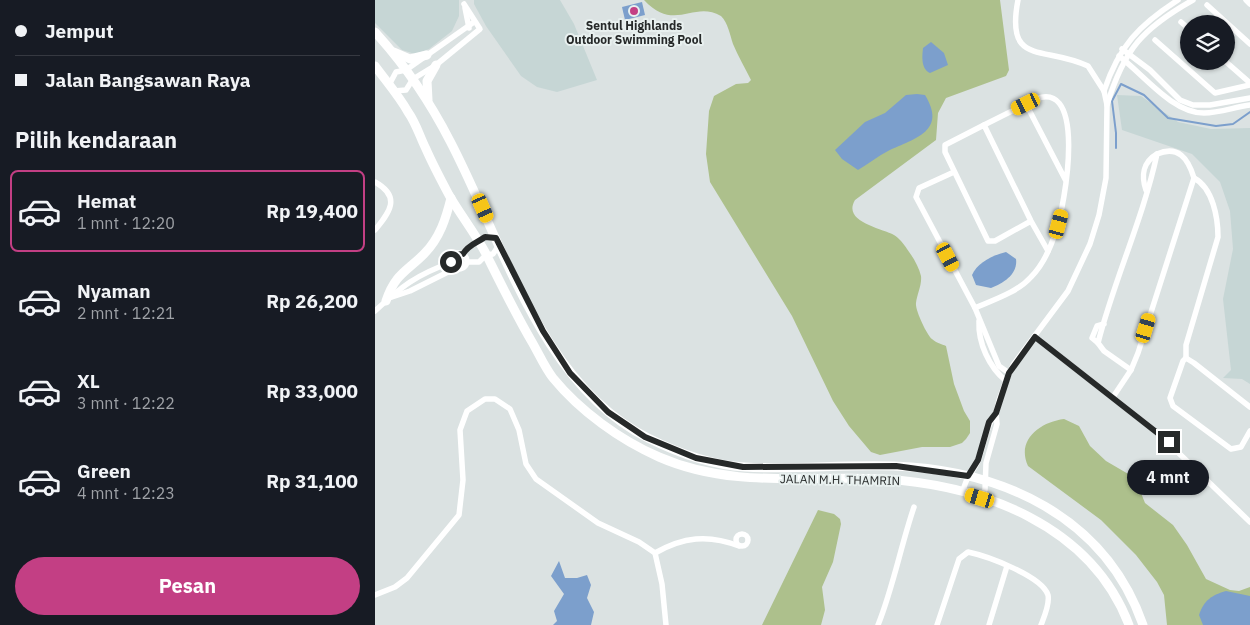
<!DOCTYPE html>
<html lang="id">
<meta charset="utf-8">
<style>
:root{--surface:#171b24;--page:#20242c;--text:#f1f3f6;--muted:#9ea1a6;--line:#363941;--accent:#c33f84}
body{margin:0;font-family:"IBM Plex Sans",sans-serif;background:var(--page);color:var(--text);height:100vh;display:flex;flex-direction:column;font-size:19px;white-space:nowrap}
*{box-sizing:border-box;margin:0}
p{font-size:16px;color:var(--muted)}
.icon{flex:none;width:28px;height:28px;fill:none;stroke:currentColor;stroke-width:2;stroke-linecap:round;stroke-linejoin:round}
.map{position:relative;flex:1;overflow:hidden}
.panel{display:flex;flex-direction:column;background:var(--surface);width:375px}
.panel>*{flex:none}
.guide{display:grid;align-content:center;height:110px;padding:0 15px;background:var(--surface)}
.fabs{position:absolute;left:805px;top:15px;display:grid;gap:10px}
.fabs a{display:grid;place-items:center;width:55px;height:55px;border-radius:50%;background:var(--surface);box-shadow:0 1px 4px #0004;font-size:25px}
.end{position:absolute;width:22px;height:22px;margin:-11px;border:6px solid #262929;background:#fff;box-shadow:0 0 0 2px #fff}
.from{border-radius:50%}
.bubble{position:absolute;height:35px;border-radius:18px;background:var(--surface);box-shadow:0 1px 4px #0004;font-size:16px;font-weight:800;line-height:35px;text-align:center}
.car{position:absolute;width:15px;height:30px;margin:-15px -8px;border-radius:6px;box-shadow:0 0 4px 1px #0007;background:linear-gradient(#f5c518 24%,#345 0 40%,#f5c518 0 76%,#345 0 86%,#f5c518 0)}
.guide b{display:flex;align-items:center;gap:18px;height:48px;font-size:19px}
.guide b+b{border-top:1px solid var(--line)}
.guide i{width:12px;height:12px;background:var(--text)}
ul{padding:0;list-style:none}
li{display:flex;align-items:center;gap:15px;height:82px;margin:0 10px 8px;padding:0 5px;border:2px solid transparent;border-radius:8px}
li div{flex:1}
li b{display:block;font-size:19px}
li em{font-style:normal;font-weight:800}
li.current{border-color:var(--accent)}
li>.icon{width:45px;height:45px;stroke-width:1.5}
h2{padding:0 15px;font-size:22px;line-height:60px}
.cta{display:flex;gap:10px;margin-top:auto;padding:10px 15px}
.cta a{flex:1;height:58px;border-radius:30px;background:var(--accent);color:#fff;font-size:20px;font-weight:800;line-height:58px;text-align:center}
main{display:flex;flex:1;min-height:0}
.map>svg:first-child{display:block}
</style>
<main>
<section class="panel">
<div class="guide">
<b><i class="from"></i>Jemput</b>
<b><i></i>Jalan Bangsawan Raya</b>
</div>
<h2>Pilih kendaraan</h2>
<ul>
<li class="current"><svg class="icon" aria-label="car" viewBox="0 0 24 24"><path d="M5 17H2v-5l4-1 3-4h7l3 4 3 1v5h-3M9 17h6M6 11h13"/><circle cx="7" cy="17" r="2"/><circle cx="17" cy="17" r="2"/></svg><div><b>Hemat</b><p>1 mnt · 12:20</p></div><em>Rp 19,400</em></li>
<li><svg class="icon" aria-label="car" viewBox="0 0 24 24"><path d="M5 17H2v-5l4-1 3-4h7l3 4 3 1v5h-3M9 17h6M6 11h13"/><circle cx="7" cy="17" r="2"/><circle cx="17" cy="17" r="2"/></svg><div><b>Nyaman</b><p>2 mnt · 12:21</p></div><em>Rp 26,200</em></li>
<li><svg class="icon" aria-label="car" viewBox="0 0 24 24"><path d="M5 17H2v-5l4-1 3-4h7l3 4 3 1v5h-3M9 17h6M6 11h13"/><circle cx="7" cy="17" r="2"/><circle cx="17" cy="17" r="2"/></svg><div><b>XL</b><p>3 mnt · 12:22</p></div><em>Rp 33,000</em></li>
<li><svg class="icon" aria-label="car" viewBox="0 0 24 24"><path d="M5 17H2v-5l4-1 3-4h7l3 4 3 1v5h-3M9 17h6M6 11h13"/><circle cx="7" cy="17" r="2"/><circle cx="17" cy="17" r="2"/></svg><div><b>Green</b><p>4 mnt · 12:23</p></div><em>Rp 31,100</em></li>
</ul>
<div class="cta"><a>Pesan</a></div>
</section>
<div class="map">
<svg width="875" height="625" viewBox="0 0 875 625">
<rect width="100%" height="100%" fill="#dbe2e2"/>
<g fill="#c6d6d5">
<polygon points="0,0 84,0 84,16 77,31 54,49 40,54 27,50 0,23"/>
<polygon points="99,0 185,0 199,24 222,80 182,92 162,87 146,76 111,26 99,4"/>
<polygon points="742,95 766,96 803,122 836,129 875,128 875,384 867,379 848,378 856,370 848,299 858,249 855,211 845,182 817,154 747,130"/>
</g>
<g fill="#adc08c">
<path d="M269 0H625L634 70 631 76 571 98 563 113 561 140 480 200C467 222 506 228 519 235 524 238 529 244 532 249 538 257 544 267 546 276 547 285 542 294 541 303 540 310 552 335 557 339 561 343 567 344 571 346L579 384 589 411 595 421V433L591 439 587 443 575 447H547L505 455 496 452 474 426 458 401 417 316 335 182 331 154 334 111 339 96 361 84 373 83 376 80C370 68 363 56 358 44 355 35 353 23 346 16 318 0 300 33 269 0Z"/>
<path d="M689 419 704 426 715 446 731 461 755 475 762 483 770 503 798 525 812 545 831 579 855 590 864 591 875 587V625H792L789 595 782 582 761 555 726 520 653 466C641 440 665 422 689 419Z"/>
<polygon points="443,510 459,514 465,519 466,524 458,562 447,587 450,610 446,625 387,625"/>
</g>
<g fill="#7c9fcc">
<polygon points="267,2 270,15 250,20 247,7"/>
<path d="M556 42 569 53 573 65 555 73C546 69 547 57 548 48Z"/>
<path d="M542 94 550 95C572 131 541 138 513 151 503 156 493 164 483 170L467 159 460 150 490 122 510 113 531 95Z"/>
<path d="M631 252 641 259C643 274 629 283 616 288L601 285 597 275C602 263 618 255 631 252Z"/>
<polygon points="184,561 190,578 202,578 212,575 216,585 212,598 219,612 216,625 178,625 182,621 179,611 189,594 176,576"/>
<path d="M851 591 875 596V625H828L824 615C829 600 837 595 851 591Z"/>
</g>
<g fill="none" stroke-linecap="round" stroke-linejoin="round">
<polyline stroke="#7c9fcc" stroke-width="2" points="741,148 741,133 737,101 746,84 769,95 793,118 841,126 858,124 875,112"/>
<g stroke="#fff" stroke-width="5.5">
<polyline points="871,0 875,4"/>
<polyline points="832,5 875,44"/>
<polyline points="90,8 94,28"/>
<polyline points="806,22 814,29"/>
<polyline points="780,40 840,93 875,85"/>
<polyline points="747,49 775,70 805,100 818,105 835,105 875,98"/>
<path d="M744 56C768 74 797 113 829 113 844 113 860 107 875 105"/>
<polyline points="850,61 875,83"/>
<polyline points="14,85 21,72 31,70 99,22"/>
<polyline points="19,91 31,90 38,79 61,65 105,29 89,4"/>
<path d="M729 91C744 46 764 25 803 0"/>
<path d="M732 105C749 49 768 28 818 0"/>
<polyline points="609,125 651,104"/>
<polyline points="579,172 544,188 541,197 600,308 624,366 634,373"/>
<path d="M0 182C27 197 14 213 0 230"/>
<path d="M771 190C766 176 768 162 782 154"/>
<polyline points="656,221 620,241 613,241 570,152 570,145 609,125 656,221 673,251"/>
<circle cx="84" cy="261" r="8"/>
<path d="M88 254C94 244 102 243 110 237L121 238"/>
<polyline points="93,262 104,262 111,255 118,254 124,245"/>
<polyline points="17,297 35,291 81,268"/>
<path d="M600 308C618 300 643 292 656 277 667 266 675 249 680 234 690 208 716 63 651 104L691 181"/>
<path d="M0 311C27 286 41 275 77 262"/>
<path d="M604 321C603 343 614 367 631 381"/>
<path d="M729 324 722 326 717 338 723 343C739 280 768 219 782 154 803 145 813 158 819 178L763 353 756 370 738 397"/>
<polyline points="660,337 784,434 875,522"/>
<polyline points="723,343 729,351 756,370"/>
<path d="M811 358V345L843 237C843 218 838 188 819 178"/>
<polyline points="875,407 819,363 811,358 808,361 795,398 798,406 856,449 866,447 875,431"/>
<path d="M588 493C589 479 598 473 603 461 609 445 610 428 621 413"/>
<path d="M605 498 610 490 611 463 622 424 621 413 624 400 631 381 638 365 693 291 715 244 724 215 731 178 732 105 729 91 713 66C669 45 630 67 643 0"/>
<circle cx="367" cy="540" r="6"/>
<path d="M280 553C308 537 333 534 364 546"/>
<polyline points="0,595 20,587 32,578 84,515 88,480 85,430 92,411 110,399 120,399 135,409 144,430 151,464 161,479 223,523 264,542 280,553 287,584 291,625"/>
<path d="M503 625C518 588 526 545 539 507"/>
<path d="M562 625 584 559 593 552C612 556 667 576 673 595 675 604 669 617 666 625"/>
<polyline points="614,625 632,566"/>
</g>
<g stroke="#fff" stroke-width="9">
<path d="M0 32C30 65 55 102 75 141 127 240 166 385 273 438 303 453 336 465 370 467 419 470 469 464 519 466 627 470 730 516 768 625"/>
<polyline points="19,52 35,59 52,55"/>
<path d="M0 66C11 81 24 96 33 112 41 123 45 137 51 149 58 165 66 180 74 195 85 214 99 232 110 252 125 282 140 313 157 342 164 354 170 368 178 378 205 411 245 440 284 457 357 489 432 475 508 479 607 485 716 525 754 625"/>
<polyline points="53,100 52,81 61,65"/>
<path d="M11 301C20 274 31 272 49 254 65 238 71 218 76 198"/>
</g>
</g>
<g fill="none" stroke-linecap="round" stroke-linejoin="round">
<path stroke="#262929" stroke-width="6" d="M76 262 79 255 88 254C94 244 102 243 110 237L121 238 168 331 195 373 233 412 270 437 321 458 368 467 521 466 593 476 603 460 614 422 621 413 634 373 660 337 794 442"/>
</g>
<circle fill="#c33f84" stroke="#e8f0ef" stroke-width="2" cx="259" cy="11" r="5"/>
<g text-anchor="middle" stroke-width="4" stroke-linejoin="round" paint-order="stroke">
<g font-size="12" font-weight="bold" fill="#262929" stroke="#e8f0ef">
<text x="259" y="30">Sentul Highlands<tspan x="259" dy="14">Outdoor Swimming Pool</tspan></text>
</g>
<g font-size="12" fill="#262929" stroke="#e8f0ef">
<text transform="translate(465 480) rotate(1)" y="4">JALAN M.H. THAMRIN</text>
</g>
</g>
</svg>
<div class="fabs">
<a><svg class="icon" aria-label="layers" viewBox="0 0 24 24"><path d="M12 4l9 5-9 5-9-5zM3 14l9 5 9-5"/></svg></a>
</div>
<i class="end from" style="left:76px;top:262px"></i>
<i class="end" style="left:794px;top:442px"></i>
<div class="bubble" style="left:752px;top:460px;width:82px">4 mnt</div>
<i class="car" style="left:651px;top:104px;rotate:244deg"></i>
<i class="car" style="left:108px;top:208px;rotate:156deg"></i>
<i class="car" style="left:684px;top:224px;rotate:15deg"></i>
<i class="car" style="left:573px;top:257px;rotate:152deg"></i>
<i class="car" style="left:771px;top:328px;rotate:17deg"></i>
<i class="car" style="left:605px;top:498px;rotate:287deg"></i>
</div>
</main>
